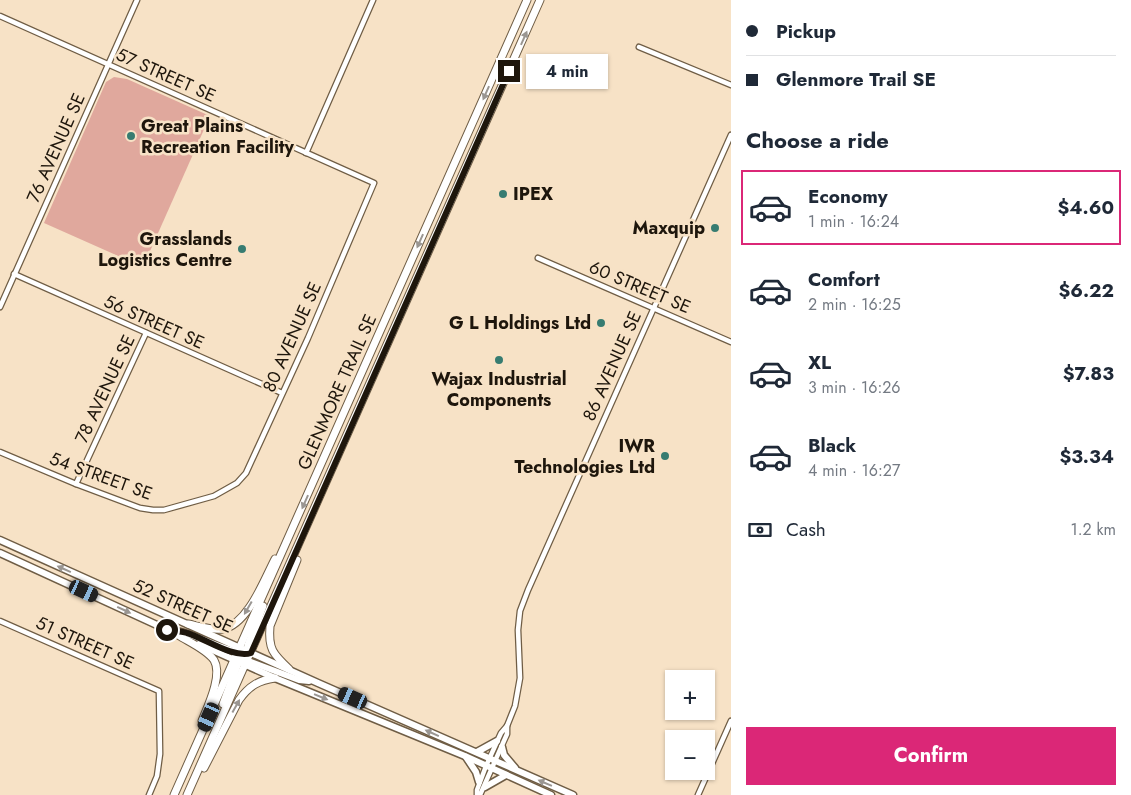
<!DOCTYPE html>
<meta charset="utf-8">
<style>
:root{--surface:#fff;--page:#f2f2f3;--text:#1f2937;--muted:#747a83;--line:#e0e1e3;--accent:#db2777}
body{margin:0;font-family:Jost,sans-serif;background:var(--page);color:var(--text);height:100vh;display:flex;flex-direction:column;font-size:19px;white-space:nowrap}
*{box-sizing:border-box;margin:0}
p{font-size:16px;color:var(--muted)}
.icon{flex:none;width:28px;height:28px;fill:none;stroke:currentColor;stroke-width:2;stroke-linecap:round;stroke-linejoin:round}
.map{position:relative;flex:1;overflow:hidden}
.side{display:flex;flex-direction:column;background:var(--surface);width:400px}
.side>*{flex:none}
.hud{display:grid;align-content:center;height:110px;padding:0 15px;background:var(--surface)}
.controls{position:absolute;left:665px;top:670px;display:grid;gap:10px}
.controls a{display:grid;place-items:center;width:50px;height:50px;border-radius:0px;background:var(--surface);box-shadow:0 1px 4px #0004;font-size:25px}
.end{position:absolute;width:22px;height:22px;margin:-11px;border:6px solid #1e160c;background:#fff;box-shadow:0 0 0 2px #fff}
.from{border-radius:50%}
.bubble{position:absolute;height:35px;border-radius:0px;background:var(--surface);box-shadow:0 1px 4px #0004;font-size:16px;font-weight:700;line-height:35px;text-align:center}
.car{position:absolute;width:15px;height:30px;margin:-15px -8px;border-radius:6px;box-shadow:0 0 4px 1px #0007;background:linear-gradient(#222 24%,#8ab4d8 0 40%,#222 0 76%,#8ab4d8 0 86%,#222 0)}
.hud b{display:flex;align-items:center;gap:18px;height:48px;font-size:19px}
.hud b+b{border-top:1px solid var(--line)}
.hud i{width:12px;height:12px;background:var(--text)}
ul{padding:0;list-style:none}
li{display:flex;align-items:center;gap:15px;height:75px;margin:0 10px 8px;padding:0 5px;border:2px solid transparent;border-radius:0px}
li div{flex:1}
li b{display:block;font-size:19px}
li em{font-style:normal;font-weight:700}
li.current{border-color:var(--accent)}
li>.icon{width:45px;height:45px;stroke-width:1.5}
h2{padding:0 15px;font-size:22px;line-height:60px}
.pay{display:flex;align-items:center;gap:12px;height:55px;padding:0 15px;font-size:19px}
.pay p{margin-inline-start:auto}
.primary-button{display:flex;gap:10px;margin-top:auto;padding:10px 15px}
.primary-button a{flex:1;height:58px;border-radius:0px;background:var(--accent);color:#fff;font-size:20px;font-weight:700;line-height:58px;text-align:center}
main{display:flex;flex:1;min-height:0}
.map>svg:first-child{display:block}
</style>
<main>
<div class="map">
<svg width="731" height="795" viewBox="0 0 731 795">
<rect width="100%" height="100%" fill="#f7e2c6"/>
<polygon fill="#e0a89d" points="114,77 127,79 210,116 143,267 44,223 106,82"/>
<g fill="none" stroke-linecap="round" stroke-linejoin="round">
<defs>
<g id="minor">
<polyline points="0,16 374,183 308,338 246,473 237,483 214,496 164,510 153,510 140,508 76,484 0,452"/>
<polyline points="639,47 731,85"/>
<polyline points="306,153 373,0"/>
<polyline points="538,258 731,342"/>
<polyline points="14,274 282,393"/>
<polyline points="0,307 137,0"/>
<polyline points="76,484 146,333"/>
<polyline points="0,621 159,691 160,754 157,776 149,795"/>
<polyline points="477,795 477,790 486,766 501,733 507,726 515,706 520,678 518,630 520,611 528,590 731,135"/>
<polyline points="480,795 507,734 507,726"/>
<polyline points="698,795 731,721"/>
</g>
<g id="secondary">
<polyline points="0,540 318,683 573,795"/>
<polyline points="0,553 183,637"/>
<path d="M176 631C199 635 219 649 242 653"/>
<polyline points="199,644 275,678 465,756 551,795"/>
<polyline points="243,659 299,680 309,681"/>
<polyline points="502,747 504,755 515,768"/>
<polyline points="477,752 497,741"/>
<polyline points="466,757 476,772 479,782"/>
<polyline points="485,787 506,775"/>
</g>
<g id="primary">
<path d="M188 624C199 626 212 631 223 629 248 624 264 580 275 559"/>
<path d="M178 635C189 642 206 649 214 660 223 675 208 706 202 721"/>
<polyline points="245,660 248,645 263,606"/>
<path d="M289 669C273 654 268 649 270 626L297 560"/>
<polyline points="223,704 241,655"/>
<path d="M204 768 239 700C249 686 259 680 275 678"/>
<polyline points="174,795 527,0"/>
<polyline points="187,795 540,0"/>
</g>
</defs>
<use href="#minor" stroke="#6f5d45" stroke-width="7"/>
<use href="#secondary" stroke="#6f5d45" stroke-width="9"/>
<use href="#primary" stroke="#6f5d45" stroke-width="9"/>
<use href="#minor" stroke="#fff" stroke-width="4.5"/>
<use href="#secondary" stroke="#fff" stroke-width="6"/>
<use href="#primary" stroke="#fff" stroke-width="7"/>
</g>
<defs><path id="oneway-solid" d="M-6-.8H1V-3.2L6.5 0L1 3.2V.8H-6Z" transform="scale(1.25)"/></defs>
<g fill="#9a9692">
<use href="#oneway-solid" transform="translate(524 38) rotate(-66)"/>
<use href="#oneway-solid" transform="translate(486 93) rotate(114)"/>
<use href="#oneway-solid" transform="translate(420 241) rotate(114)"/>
<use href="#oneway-solid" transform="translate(305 502) rotate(114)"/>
<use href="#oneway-solid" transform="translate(64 569) rotate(-156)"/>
<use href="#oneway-solid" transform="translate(248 608) rotate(120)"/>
<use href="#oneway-solid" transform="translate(124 610) rotate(25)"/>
<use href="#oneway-solid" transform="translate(321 697) rotate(22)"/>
<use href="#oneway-solid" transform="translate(236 706) rotate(-61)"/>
<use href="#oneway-solid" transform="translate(432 733) rotate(-156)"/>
<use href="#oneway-solid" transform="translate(545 783) rotate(-157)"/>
</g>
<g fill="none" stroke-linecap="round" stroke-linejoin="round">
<path stroke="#1e160c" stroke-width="6" d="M167 630C173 631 181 631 187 633 204 638 234 659 251 653L509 71"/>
</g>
<g fill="#377c71" stroke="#f7e2c6" stroke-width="2">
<circle cx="131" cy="136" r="5"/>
<circle cx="503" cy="194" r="5"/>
<circle cx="715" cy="228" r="5"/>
<circle cx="242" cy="249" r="5"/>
<circle cx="601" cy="323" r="5"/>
<circle cx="499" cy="360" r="5"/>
<circle cx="665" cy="456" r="5"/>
</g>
<g text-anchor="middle" stroke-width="5" stroke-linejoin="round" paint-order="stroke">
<g font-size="18" fill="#1e160c" stroke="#f7e2c6">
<text transform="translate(166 75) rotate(24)" y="6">57 STREET SE</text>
<text transform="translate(56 148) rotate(-66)" y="6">76 AVENUE SE</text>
<text transform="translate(640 287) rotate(23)" y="6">60 STREET SE</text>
<text transform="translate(154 322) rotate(24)" y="6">56 STREET SE</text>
<text transform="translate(292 337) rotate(-66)" y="6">80 AVENUE SE</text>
<text transform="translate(612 366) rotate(-66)" y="6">86 AVENUE SE</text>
<text transform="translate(105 389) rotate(-65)" y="6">78 AVENUE SE</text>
<text transform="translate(337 392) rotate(-66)" y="6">GLENMORE TRAIL SE</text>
<text transform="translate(101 476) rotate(20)" y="6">54 STREET SE</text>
<text transform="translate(183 606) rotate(24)" y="6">52 STREET SE</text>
<text transform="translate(85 643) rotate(24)" y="6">51 STREET SE</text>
</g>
<g font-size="18" font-weight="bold" fill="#1e160c" stroke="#f7e2c6" text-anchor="end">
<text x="141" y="132" text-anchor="start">Great Plains<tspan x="141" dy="21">Recreation Facility</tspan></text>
<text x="513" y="200" text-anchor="start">IPEX</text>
<text x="705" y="234">Maxquip</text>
<text x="232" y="245">Grasslands<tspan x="232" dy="21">Logistics Centre</tspan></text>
<text x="591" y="329">G L Holdings Ltd</text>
<text x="499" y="385" text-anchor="middle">Wajax Industrial<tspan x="499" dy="21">Components</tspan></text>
<text x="655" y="452">IWR<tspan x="655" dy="21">Technologies Ltd</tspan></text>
</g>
</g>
</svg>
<div class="controls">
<a>+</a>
<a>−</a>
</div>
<i class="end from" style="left:167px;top:630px"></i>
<i class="end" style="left:509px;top:71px"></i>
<div class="bubble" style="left:526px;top:54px;width:82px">4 min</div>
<i class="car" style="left:84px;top:591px;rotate:115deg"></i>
<i class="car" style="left:353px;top:698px;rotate:294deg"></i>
<i class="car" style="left:209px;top:717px;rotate:204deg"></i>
</div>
<section class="side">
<div class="hud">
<b><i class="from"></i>Pickup</b>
<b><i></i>Glenmore Trail SE</b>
</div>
<h2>Choose a ride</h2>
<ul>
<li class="current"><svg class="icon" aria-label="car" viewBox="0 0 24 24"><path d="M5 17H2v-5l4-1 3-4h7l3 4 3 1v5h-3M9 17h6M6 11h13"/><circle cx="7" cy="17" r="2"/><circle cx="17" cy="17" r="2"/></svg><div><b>Economy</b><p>1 min · 16:24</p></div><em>$4.60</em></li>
<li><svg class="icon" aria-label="car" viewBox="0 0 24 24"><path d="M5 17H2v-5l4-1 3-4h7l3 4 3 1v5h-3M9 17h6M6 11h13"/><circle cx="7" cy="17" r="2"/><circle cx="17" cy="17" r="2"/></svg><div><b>Comfort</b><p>2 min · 16:25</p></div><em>$6.22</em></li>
<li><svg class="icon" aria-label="car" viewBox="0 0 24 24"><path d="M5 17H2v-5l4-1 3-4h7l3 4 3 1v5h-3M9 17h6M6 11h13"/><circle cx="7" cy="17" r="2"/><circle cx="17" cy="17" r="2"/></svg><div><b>XL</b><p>3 min · 16:26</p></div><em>$7.83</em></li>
<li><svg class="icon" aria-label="car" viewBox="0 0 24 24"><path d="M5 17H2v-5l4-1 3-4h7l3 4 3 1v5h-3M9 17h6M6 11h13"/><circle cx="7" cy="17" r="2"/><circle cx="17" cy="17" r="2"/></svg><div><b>Black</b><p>4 min · 16:27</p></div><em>$3.34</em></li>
</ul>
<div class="pay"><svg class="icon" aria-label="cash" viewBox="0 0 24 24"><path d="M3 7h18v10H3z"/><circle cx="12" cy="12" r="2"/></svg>Cash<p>1.2 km</p></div>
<div class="primary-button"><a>Confirm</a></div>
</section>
</main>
